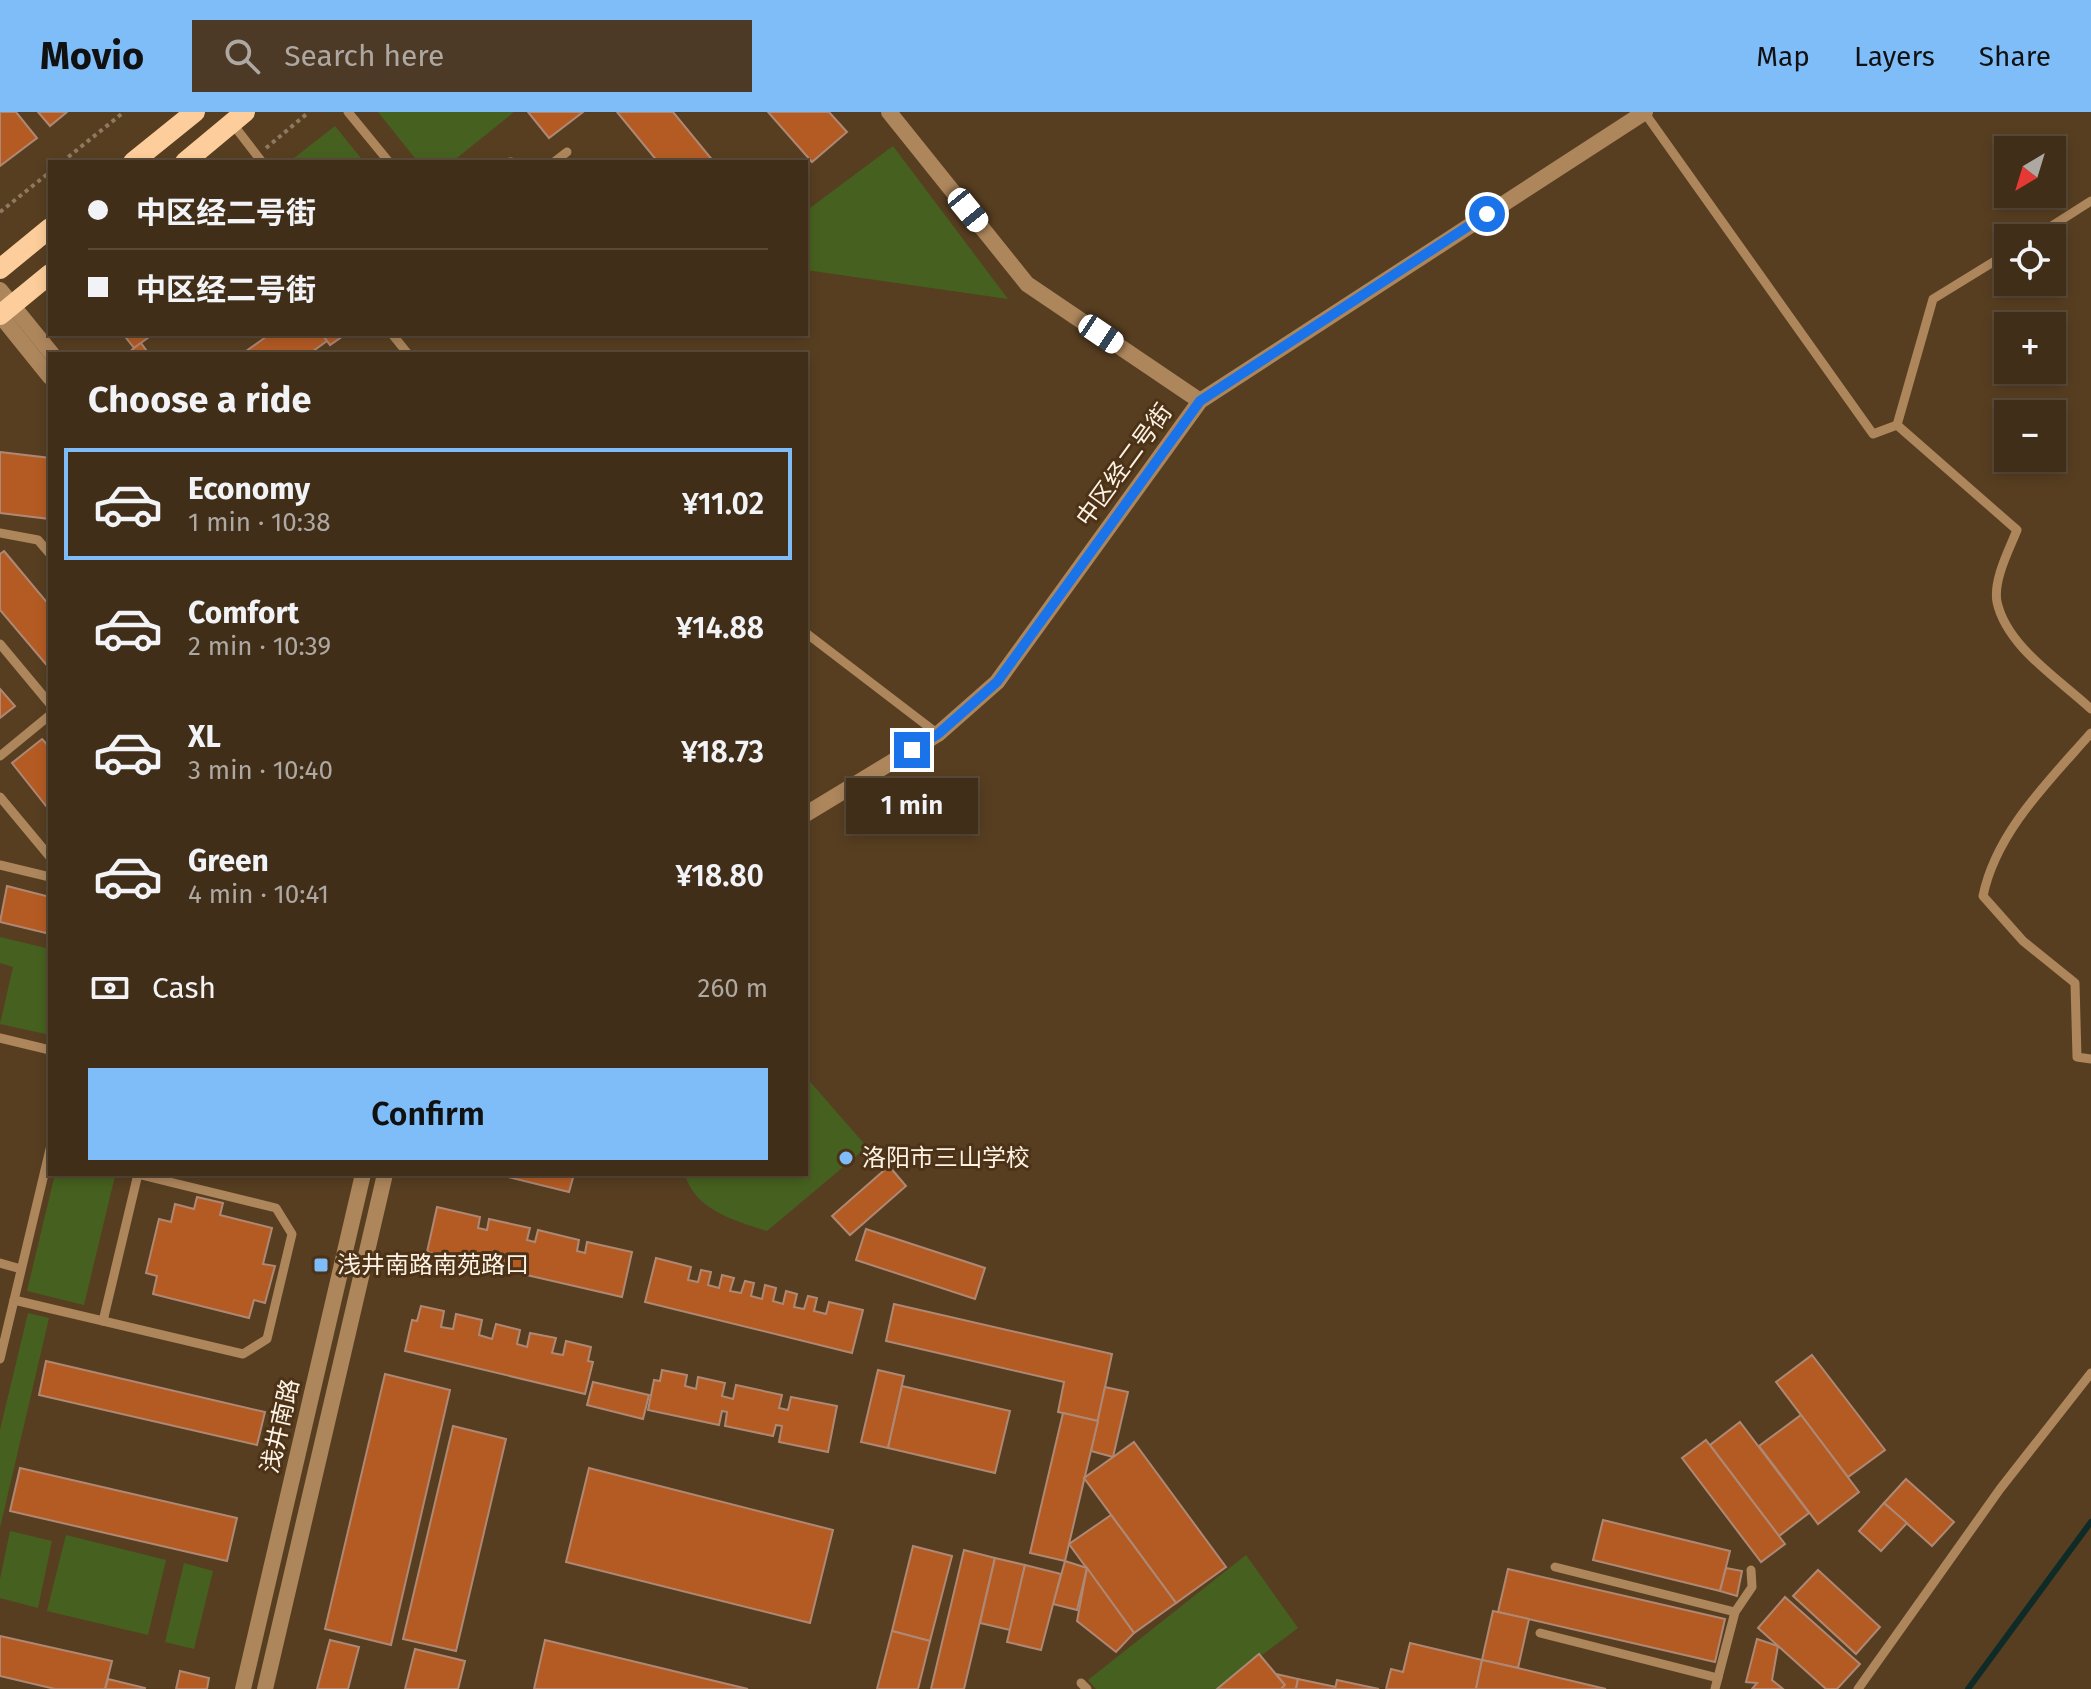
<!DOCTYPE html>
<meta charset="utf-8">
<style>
:root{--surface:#412e19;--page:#4c3a26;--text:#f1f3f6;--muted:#aea8a2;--line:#5a4a38;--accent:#7fbdf9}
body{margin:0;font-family:"Fira Sans","Noto Sans SC",sans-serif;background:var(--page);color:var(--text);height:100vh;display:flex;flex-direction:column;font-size:30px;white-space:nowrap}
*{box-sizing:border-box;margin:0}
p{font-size:26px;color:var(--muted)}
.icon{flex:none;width:44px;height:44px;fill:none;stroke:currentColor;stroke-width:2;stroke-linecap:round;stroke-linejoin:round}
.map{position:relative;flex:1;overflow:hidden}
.details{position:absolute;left:48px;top:240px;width:760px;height:824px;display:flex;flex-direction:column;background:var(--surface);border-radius:0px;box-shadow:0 4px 12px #0003,0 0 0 2px var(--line)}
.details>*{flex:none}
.guide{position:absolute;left:48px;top:48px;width:760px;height:176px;border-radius:0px;box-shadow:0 4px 12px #0003,0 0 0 2px var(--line);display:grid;align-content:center;height:176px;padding:0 40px;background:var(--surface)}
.needle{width:52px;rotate:218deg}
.buttons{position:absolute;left:1994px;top:24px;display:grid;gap:16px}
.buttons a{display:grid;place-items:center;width:72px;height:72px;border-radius:0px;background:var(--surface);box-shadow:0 4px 12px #0003,0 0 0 2px var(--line);font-size:40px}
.end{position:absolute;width:36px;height:36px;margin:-18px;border:10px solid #1a73e8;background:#fff;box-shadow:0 0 0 4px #fff}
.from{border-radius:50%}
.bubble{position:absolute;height:56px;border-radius:0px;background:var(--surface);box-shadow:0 4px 12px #0003,0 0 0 2px var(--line);font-size:26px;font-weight:600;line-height:56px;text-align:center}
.car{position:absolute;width:24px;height:48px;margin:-24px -12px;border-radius:10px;box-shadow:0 0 6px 2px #0007;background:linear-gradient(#fff 24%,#345 0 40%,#fff 0 76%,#345 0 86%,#fff 0)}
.guide b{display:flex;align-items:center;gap:28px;height:76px;font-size:30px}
.guide b+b{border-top:2px solid var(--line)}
.guide i{width:20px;height:20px;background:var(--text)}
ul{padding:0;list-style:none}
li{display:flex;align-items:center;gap:24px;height:112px;margin:0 16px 12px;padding:0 24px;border:4px solid transparent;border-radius:0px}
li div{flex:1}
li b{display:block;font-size:30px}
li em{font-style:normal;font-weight:600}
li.active{border-color:var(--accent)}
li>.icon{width:72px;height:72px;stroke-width:1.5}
h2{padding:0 40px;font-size:36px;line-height:96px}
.pay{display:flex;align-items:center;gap:20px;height:88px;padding:0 40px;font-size:30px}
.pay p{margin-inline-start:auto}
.button{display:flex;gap:16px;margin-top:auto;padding:16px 40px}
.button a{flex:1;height:92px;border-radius:0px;background:var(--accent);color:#111;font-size:32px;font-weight:600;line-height:92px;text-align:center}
header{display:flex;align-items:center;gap:48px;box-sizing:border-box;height:112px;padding:0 40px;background:var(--accent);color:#111}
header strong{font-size:38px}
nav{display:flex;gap:44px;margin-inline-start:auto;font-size:28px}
.search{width:560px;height:72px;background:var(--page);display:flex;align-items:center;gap:20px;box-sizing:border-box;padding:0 28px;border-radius:0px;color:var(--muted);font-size:30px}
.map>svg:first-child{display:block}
</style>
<header>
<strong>Movio</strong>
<div class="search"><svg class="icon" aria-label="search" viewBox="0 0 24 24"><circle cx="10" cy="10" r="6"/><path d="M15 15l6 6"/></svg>Search here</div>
<nav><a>Map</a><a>Layers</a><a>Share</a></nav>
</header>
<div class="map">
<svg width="2091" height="1577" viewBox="0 0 2091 1577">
<rect width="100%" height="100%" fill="#573e21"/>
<g fill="#46611f">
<polygon points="378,0 514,0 452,50 418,50"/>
<polygon points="335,14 364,50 289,50"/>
<polygon points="893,34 1008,187 806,158 806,99"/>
<polygon points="0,825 50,837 50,923 0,912 13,855 0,851"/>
<path d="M806 965 867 1035 767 1119C736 1109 694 1098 685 1062H806Z"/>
<polygon points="55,1062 115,1064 84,1193 27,1179"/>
<polygon points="28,1201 49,1206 0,1416 0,1318"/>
<polygon points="10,1419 52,1429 38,1496 0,1486 0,1467"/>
<polygon points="66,1423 166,1448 148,1523 47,1499"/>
<polygon points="1246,1443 1298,1516 1217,1577 1096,1577 1088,1568"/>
<polygon points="184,1451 213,1459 194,1537 165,1530"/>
</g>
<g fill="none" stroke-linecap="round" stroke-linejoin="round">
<polyline stroke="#0f2b28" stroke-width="6" points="1968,1577 2091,1410"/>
</g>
<g fill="#b45b24" stroke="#af8874" stroke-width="2">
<polygon points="0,0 16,0 37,26 0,54"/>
<polygon points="38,0 67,0 50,14"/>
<polygon points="528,0 583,0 549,26"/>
<polygon points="617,0 673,0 714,50 658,50"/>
<polygon points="768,0 829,0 847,20 812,50"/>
<polygon points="123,222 151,222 152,223 134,236"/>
<polygon points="270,222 322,222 327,229 309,242 242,242"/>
<polygon points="322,222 346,222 330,233"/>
<polygon points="141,231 149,242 127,242 134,236"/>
<polygon points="0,340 50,346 50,407 0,401"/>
<polygon points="4,439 50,494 50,557 0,498 0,442"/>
<polygon points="0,577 15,594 0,606"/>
<polygon points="42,627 50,636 50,699 12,651"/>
<polygon points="7,774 50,785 50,822 0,810"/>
<polygon points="889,1054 906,1074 850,1123 832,1104"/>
<polygon points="496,1062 574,1062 569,1080"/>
<polygon points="197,1085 223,1091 220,1103 272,1116 263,1152 275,1154 265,1191 254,1188 249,1206 153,1182 157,1164 146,1161 159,1107 171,1110 175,1092 194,1097"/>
<polygon points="437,1095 480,1105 478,1116 487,1118 489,1107 530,1116 527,1128 535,1130 538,1118 579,1128 577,1139 585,1141 587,1130 632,1140 622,1185 427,1140"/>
<polygon points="866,1117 985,1156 975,1187 856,1148"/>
<polygon points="656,1146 691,1155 688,1168 698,1170 701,1158 711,1160 708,1173 719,1176 722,1163 734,1166 730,1179 741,1181 745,1169 754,1171 751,1184 762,1187 765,1173 776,1176 773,1189 783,1192 786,1179 797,1182 794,1195 804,1197 808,1184 817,1186 814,1199 826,1202 829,1190 863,1198 852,1241 645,1190"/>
<polygon points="894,1192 1112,1242 1098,1309 1058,1300 1064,1270 886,1229"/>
<polygon points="421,1194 444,1199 441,1215 453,1217 456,1202 482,1208 479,1223 492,1227 496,1212 520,1218 517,1232 527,1235 530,1221 556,1226 552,1241 563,1243 566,1229 591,1235 588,1249 593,1250 585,1282 405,1239 412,1208 417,1209"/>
<polygon points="1812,1243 1885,1338 1848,1365 1776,1270"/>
<polygon points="46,1249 265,1300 257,1333 39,1283"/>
<polygon points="662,1258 687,1263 685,1274 696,1277 698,1265 725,1271 722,1284 733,1287 736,1273 782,1283 779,1296 788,1298 791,1285 837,1294 828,1340 779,1330 782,1314 776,1313 773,1324 725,1314 727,1300 722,1299 719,1313 648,1298 654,1268 660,1269"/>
<polygon points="878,1258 904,1264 888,1336 861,1330"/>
<polygon points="385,1262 450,1278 391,1533 325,1517"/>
<polygon points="593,1270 649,1283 643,1307 587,1293"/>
<polygon points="902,1274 1010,1299 995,1361 888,1336"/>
<polygon points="1105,1275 1128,1280 1113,1345 1091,1339"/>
<polygon points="1063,1301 1098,1309 1065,1449 1030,1441"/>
<polygon points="1801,1303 1859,1380 1818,1412 1759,1334"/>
<polygon points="1740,1310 1809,1401 1779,1424 1710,1333"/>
<polygon points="453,1314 506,1327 456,1539 403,1527"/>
<polygon points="1706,1328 1785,1432 1761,1450 1682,1346"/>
<polygon points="1134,1330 1226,1455 1176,1491 1084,1366"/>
<polygon points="20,1356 237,1406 227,1449 10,1399"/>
<polygon points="589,1356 833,1418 810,1511 566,1450"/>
<polygon points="1906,1367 1954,1410 1932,1434 1884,1391"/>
<polygon points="1884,1391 1907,1411 1881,1439 1859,1419"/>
<polygon points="1111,1403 1176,1491 1134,1521 1069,1432"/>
<polygon points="1603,1408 1730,1439 1720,1479 1593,1448"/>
<polygon points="913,1434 952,1444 930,1529 892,1519"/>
<polygon points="964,1438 995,1446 964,1577 931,1577"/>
<polygon points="995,1446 1025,1453 1010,1518 980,1511"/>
<polygon points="1065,1449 1087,1456 1077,1498 1053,1492"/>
<polygon points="1025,1453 1061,1462 1041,1538 1007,1530"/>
<polygon points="1087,1456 1134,1521 1116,1540 1077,1509"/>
<polygon points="1726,1456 1742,1459 1737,1484 1720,1479"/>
<polygon points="1508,1457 1725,1507 1715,1550 1498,1500"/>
<polygon points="1818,1458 1880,1515 1856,1542 1793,1484"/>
<polygon points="1785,1485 1860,1552 1837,1577 1826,1577 1758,1516"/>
<polygon points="1493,1499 1529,1507 1518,1556 1482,1548"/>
<polygon points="892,1519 930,1529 918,1577 877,1577"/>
<polygon points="0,1524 112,1549 105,1577 55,1577 0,1564"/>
<polygon points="1757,1527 1778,1534 1772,1568 1783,1577 1752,1577 1757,1571 1746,1570"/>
<polygon points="330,1528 359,1535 348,1577 317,1577"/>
<polygon points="545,1528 748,1577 534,1577"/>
<polygon points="1410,1531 1482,1548 1476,1577 1386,1577 1391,1557 1403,1560"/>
<polygon points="415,1537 465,1549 458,1577 405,1577"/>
<polygon points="1259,1542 1285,1573 1281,1577 1217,1577"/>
<polygon points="1482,1548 1518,1556 1606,1577 1476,1577"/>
<polygon points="180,1559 209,1566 207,1577 176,1577"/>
<polygon points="1276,1562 1298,1567 1296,1577 1281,1577 1285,1573"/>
<polygon points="108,1567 145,1576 145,1577 105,1577"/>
<polygon points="1298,1567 1336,1575 1335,1577 1296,1577"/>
<polygon points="1337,1568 1379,1577 1335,1577"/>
</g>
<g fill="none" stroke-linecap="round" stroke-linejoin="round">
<g stroke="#8e7962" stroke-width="4" stroke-dasharray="4 4" stroke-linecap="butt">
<polyline points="266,36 309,0"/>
<polyline points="62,50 124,0"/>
<polyline points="0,100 50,60"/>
</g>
<g stroke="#ad865c" stroke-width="9">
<polyline points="348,0 389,50"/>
<polyline points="1644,0 1873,322 1897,313 1933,187 2008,141"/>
<polyline points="232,11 262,50"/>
<polyline points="510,50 511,50"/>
<polyline points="554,50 567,40"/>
<polyline points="2033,126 2091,89"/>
<polyline points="392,222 408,242"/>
<path d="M1897 313 2017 418C2009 438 1993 468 1997 490 2007 535 2059 567 2091 597"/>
<polyline points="0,421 38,428 50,442"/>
<polyline points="806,521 938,622"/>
<polyline points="0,532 50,592"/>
<path d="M2091 621C2049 669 1996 720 1983 784L2023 829 2075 871 2077 945 2091 947"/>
<polyline points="0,644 50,603"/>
<polyline points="0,685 50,745"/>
<polyline points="0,753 50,765"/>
<polyline points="0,926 50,938"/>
<polyline points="0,1151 21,1157"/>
<polyline points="14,1188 243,1242 267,1227 292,1122 276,1096 137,1062"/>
<polyline points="103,1209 138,1062"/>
<polyline points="0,1247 50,1037"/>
<polyline points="1555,1455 1735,1500"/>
<polyline points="1540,1521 1718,1566"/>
<polyline points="1081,1571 1087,1577"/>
<polyline points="1715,1577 1735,1500 1752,1475 1751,1458"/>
<polyline points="1858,1577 2000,1377 2091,1261"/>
</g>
<g stroke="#ad865c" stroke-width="16">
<polyline points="889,0 1027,172 1200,289"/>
<polyline points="806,702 938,622 997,570 1200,289 1645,0"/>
</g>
<g stroke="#ad865c" stroke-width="16">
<polyline points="0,178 52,242"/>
<polyline points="0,203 50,265"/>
<polyline points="243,1577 363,1062"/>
<polyline points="265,1577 385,1062"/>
</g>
<g stroke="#fdce9b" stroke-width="20">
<polyline points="133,50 195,0"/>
<polyline points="185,50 245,0"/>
<polyline points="0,157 50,116"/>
<polyline points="0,203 50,162"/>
</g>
</g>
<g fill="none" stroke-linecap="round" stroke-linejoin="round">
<polyline stroke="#1a73e8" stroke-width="10" points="912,638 938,622 997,570 1200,289 1487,102"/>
</g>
<g fill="#7fbdf9" stroke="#4c3317" stroke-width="3">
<circle cx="846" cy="1046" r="8"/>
<rect x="313" y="1145" width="16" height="16" rx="4"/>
</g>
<g text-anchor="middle" stroke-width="6" stroke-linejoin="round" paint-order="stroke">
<g font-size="24" fill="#fef2e5" stroke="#4c3317">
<text transform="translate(1124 353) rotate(-54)" y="8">中区经二号街</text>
<text transform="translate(280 1314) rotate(-77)" y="8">浅井南路</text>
</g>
<g font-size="24" fill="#fef2e5" stroke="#4c3317" text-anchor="start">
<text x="862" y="1054">洛阳市三山学校</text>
<text x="337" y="1161">浅井南路南苑路口</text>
</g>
</g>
</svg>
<div class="buttons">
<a><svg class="needle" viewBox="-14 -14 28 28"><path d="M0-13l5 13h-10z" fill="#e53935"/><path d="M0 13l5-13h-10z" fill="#aea8a2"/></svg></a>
<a><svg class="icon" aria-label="locate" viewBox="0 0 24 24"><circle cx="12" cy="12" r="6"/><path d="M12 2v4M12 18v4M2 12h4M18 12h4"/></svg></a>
<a>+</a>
<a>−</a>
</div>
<i class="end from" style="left:1487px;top:102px"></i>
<i class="end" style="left:912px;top:638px"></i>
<div class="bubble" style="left:846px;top:666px;width:132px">1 min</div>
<i class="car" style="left:968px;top:98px;rotate:141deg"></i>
<i class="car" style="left:1101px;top:222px;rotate:124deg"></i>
<div class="guide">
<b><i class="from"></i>中区经二号街</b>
<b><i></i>中区经二号街</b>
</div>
<section class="details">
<h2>Choose a ride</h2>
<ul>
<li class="active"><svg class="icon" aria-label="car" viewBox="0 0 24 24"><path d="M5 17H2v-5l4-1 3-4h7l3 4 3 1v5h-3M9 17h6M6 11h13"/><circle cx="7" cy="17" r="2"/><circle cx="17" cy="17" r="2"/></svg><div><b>Economy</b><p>1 min · 10:38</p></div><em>¥11.02</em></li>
<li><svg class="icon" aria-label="car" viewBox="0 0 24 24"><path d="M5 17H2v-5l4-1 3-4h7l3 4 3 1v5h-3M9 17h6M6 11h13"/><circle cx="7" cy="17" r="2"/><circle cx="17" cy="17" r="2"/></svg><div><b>Comfort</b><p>2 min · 10:39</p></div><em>¥14.88</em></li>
<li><svg class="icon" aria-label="car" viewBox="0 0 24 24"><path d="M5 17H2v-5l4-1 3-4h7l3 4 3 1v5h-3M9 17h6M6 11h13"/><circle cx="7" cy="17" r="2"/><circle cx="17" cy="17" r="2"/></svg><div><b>XL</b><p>3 min · 10:40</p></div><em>¥18.73</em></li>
<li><svg class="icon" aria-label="car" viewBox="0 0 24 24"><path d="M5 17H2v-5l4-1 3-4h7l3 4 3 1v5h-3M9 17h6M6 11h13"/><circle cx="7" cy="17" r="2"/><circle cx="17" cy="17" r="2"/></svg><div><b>Green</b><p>4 min · 10:41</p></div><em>¥18.80</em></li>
</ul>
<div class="pay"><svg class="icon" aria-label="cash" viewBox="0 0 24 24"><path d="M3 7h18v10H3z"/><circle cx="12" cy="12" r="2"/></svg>Cash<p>260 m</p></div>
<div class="button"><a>Confirm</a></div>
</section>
</div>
